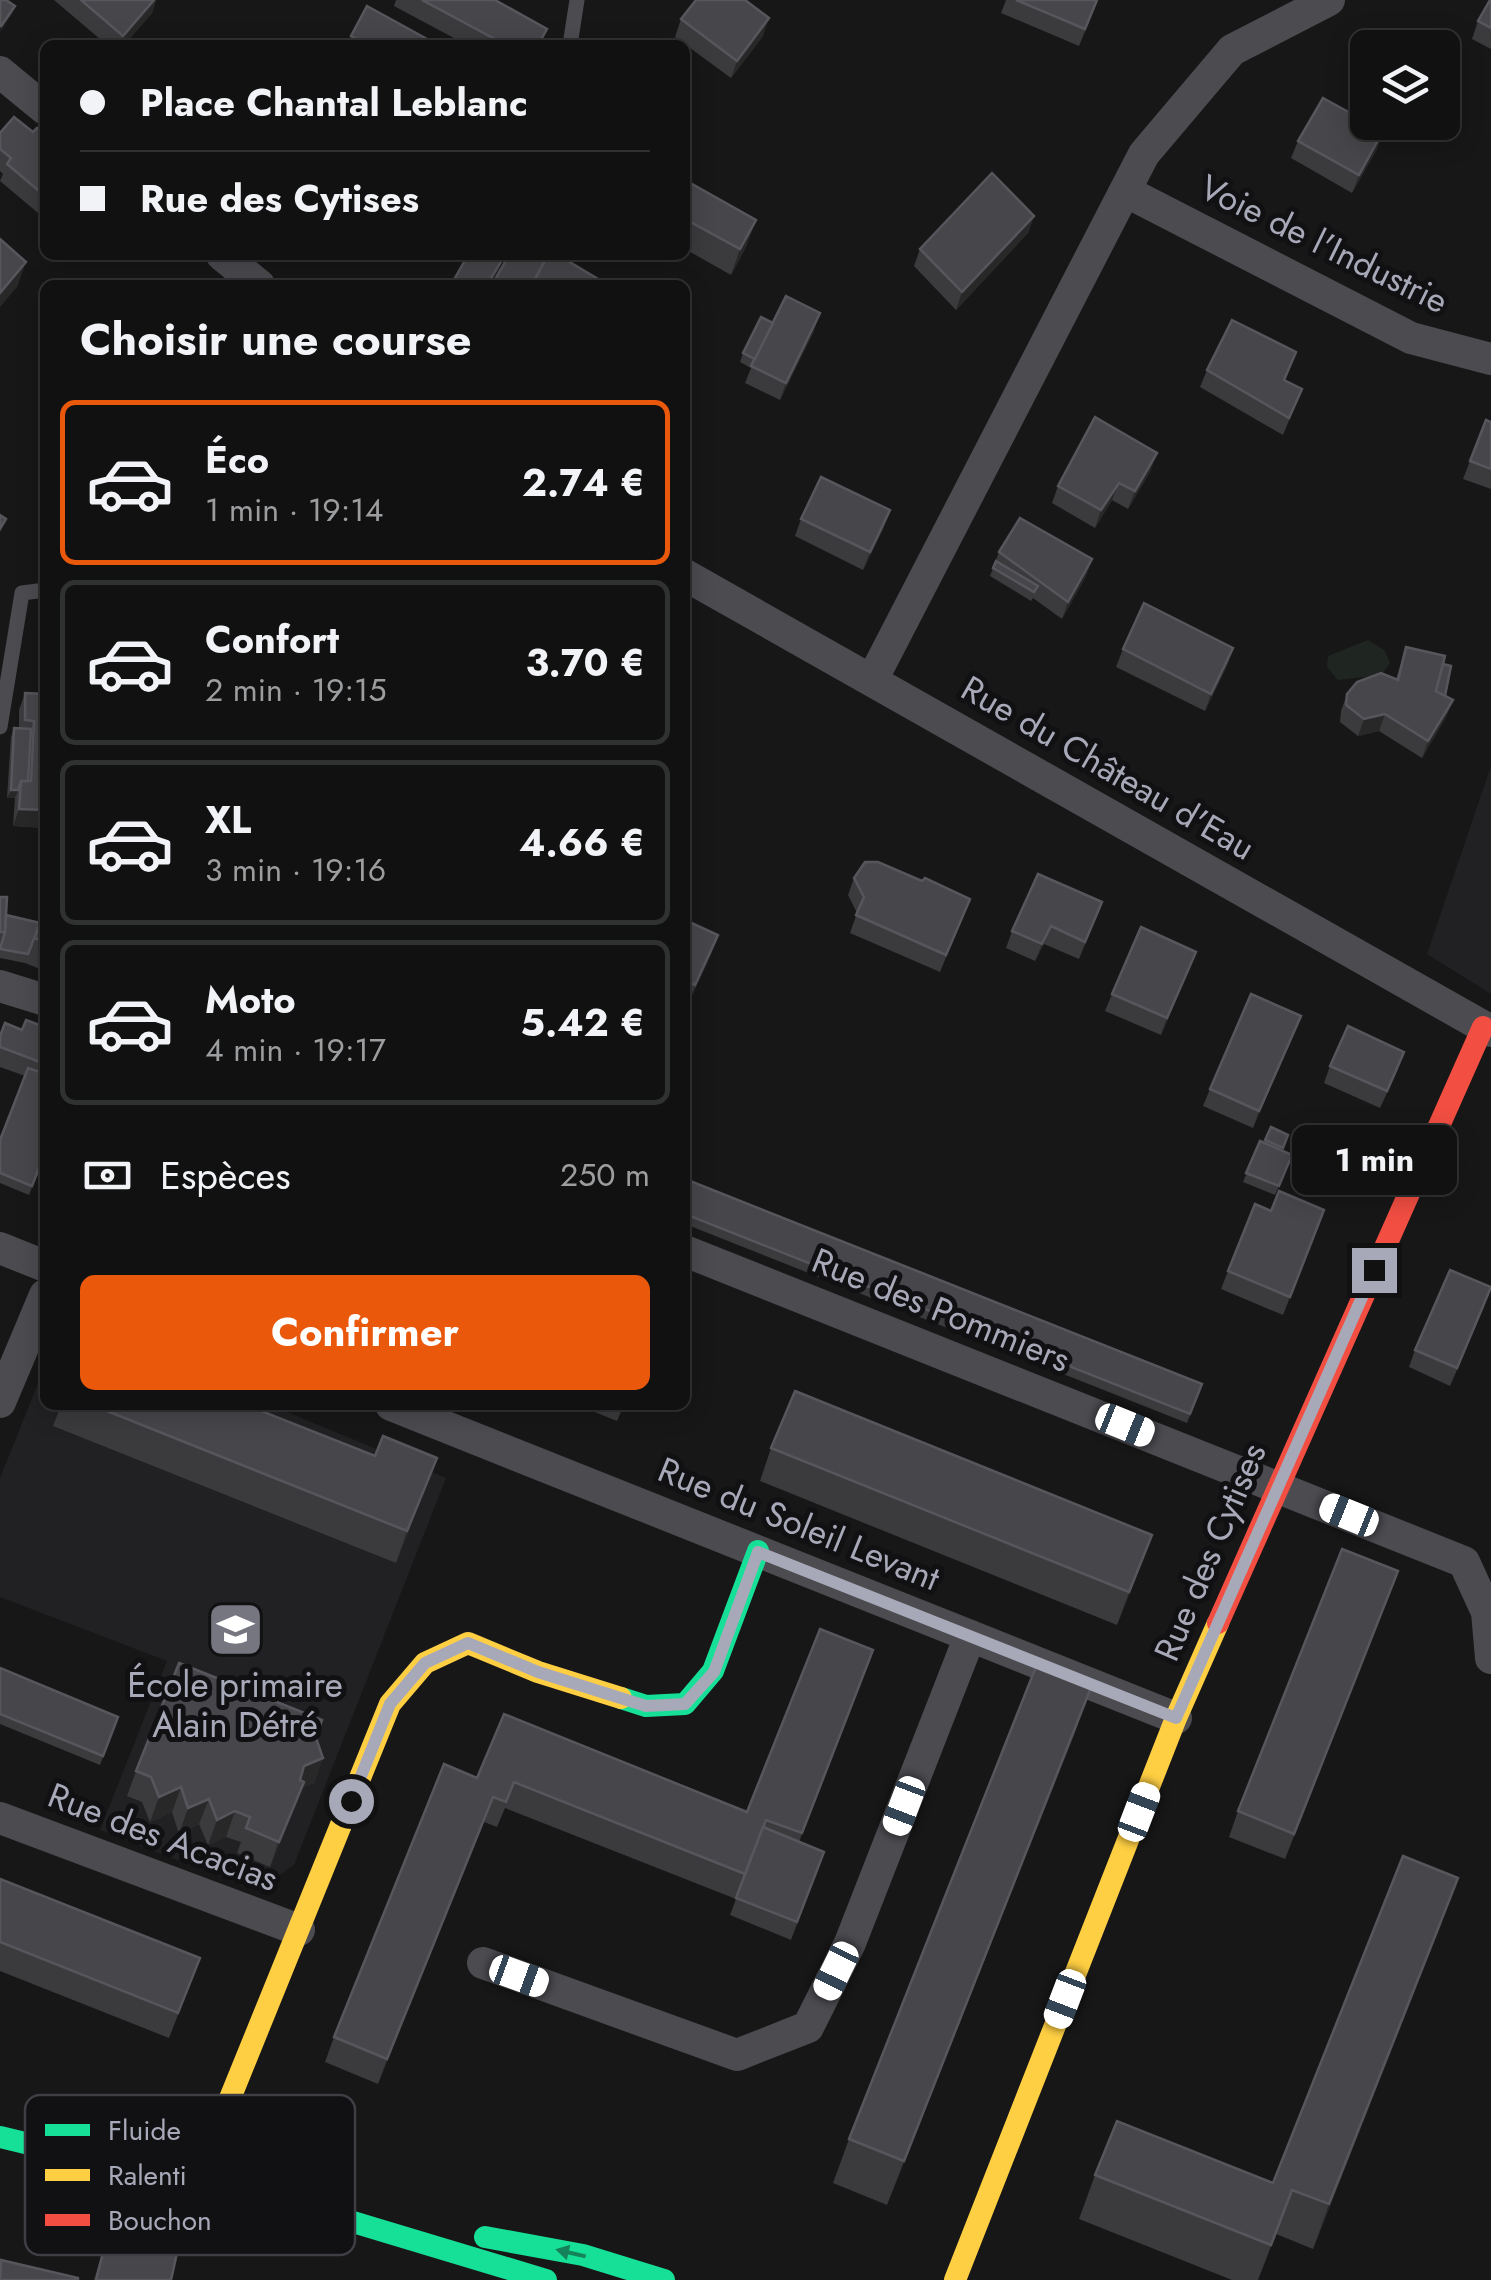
<!DOCTYPE html>
<html lang="fr">
<meta charset="utf-8">
<style>
:root{--surface:#111;--page:#1a1a1a;--text:#f1f3f6;--muted:#9c9d9f;--line:#303131;--accent:#ea580c}
body{margin:0;font-family:Jost,sans-serif;background:var(--page);color:var(--text);height:100vh;display:flex;flex-direction:column;font-size:38px;white-space:nowrap}
*{box-sizing:border-box;margin:0}
p{font-size:32px;color:var(--muted)}
.icon{flex:none;width:55px;height:55px;fill:none;stroke:currentColor;stroke-width:2;stroke-linecap:round;stroke-linejoin:round}
.map{position:relative;flex:1;overflow:hidden}
.side{position:absolute;left:40px;top:280px;width:650px;height:1130px;display:flex;flex-direction:column;background:var(--surface);border-radius:15px;box-shadow:0 5px 25px #0003,0 0 0 2px var(--line)}
.side>*{flex:none}
.hud{position:absolute;left:40px;top:40px;width:650px;height:220px;border-radius:15px;box-shadow:0 5px 25px #0003,0 0 0 2px var(--line);display:grid;align-content:center;height:220px;padding:0 40px;background:var(--surface)}
.fabs{position:absolute;left:1350px;top:30px;display:grid;gap:20px}
.fabs a{display:grid;place-items:center;width:110px;height:110px;border-radius:15px;background:var(--surface);box-shadow:0 5px 25px #0003,0 0 0 2px var(--line);font-size:50px}
.end{position:absolute;width:45px;height:45px;margin:-22px;border:12px solid #a8a9b8;background:#111;box-shadow:0 0 0 5px #111}
.from{border-radius:50%}
.bubble{position:absolute;height:70px;border-radius:15px;background:var(--surface);box-shadow:0 5px 25px #0003,0 0 0 2px var(--line);font-size:32px;font-weight:700;line-height:70px;text-align:center}
.car{position:absolute;width:30px;height:60px;margin:-30px -15px;border-radius:12px;box-shadow:0 0 8px 2px #0007;background:linear-gradient(#fff 24%,#345 0 40%,#fff 0 76%,#345 0 86%,#fff 0)}
.hud b{display:flex;align-items:center;gap:35px;height:95px;font-size:38px}
.hud b+b{border-top:2px solid var(--line)}
.hud i{width:25px;height:25px;background:var(--text)}
ul{padding:0;list-style:none}
li{display:flex;align-items:center;gap:30px;height:165px;margin:0 20px 15px;padding:0 20px;border:5px solid var(--line);border-radius:15px}
li div{flex:1}
li b{display:block;font-size:38px}
li em{font-style:normal;font-weight:700}
li.active{border-color:var(--accent)}
li>.icon{width:90px;height:90px;stroke-width:1.5}
h2{padding:0 40px;font-size:45px;line-height:120px}
.pay{display:flex;align-items:center;gap:25px;height:110px;padding:0 40px;font-size:38px}
.pay p{margin-inline-start:auto}
.primary-button{display:flex;gap:20px;margin-top:auto;padding:20px 40px}
.primary-button a{flex:1;height:115px;border-radius:15px;background:var(--accent);color:#fff;font-size:40px;font-weight:700;line-height:115px;text-align:center}
.map>svg:first-child{display:block}
</style>
<div class="map">
<svg width="1491" height="2280" viewBox="0 0 1491 2280">
<rect width="100%" height="100%" fill="#171717"/>
<g fill="#212123">
<polygon points="1491,766 1491,994 1427,954"/>
<polygon points="45,1366 45,1405 270,1405 446,1478 294,1865 257,1891 100,1830 167,1661 0,1597 0,1478"/>
</g>
<polygon fill="#1f2621" points="1368,640 1384,650 1390,663 1381,675 1338,680 1327,667 1328,656"/>
<g fill="none" stroke-linecap="round" stroke-linejoin="round">
<g stroke="#4b4b50" stroke-width="15">
<polyline points="570,45 577,0"/>
<polyline points="0,727 22,593 45,590"/>
</g>
<g stroke="#4b4b50" stroke-width="32">
<polyline points="0,72 45,109"/>
<polyline points="1125,191 1411,338 1491,359"/>
<polyline points="222,255 259,285"/>
<polyline points="685,575 1491,1031"/>
<polyline points="872,680 1144,154 1232,50 1329,0"/>
<polyline points="0,986 45,1000"/>
<polyline points="0,1248 45,1266"/>
<polyline points="685,1251 1464,1562 1487,1612 1491,1658"/>
<polyline points="0,1402 45,1295"/>
<polyline points="391,1405 1176,1718"/>
<polyline points="0,1818 299,1930"/>
<polyline points="483,1963 737,2055 808,2027 850,1943 970,1636"/>
</g>
<g stroke="#16e098" stroke-width="22">
<polyline points="621,1698 646,1706 685,1704 713,1671 758,1551"/>
<polyline points="0,2137 353,2222 546,2280"/>
<polyline points="485,2237 583,2255 664,2280"/>
</g>
<g stroke="#ffcf43" stroke-width="22">
<polyline points="200,2185 220,2123 390,1704 425,1663 468,1643 538,1672 621,1698"/>
<polyline points="955,2280 1176,1718 1218,1623"/>
</g>
<polyline stroke="#f24e42" stroke-width="22" points="1218,1623 1483,1027"/>
</g>
<g fill="#3b3b3e">
<polygon points="54,0 156,0 152,13 124,45 107,45"/>
<polygon points="396,0 495,0 541,45 467,45 394,6"/>
<polygon points="1006,0 1098,0 1079,46 1001,13"/>
<polygon points="1491,0 1491,49 1472,39 1478,21"/>
<polygon points="681,19 763,36 731,78 675,37"/>
<polygon points="351,36 438,45 347,45"/>
<polygon points="1383,131 1377,149 1352,193 1291,158 1298,141"/>
<polygon points="33,132 45,134 44,218 0,181 3,174 0,171 0,133"/>
<polygon points="685,180 747,245 731,275 685,249"/>
<polygon points="1034,216 1028,233 956,310 914,266 920,249"/>
<polygon points="773,323 814,331 780,400 745,383 751,368 740,362 743,353"/>
<polygon points="1296,352 1285,380 1302,389 1283,435 1200,387 1207,370"/>
<polygon points="1491,422 1491,489 1463,479 1470,461"/>
<polygon points="1151,470 1128,509 1112,500 1095,528 1052,503 1058,486"/>
<polygon points="801,519 884,527 863,570 795,536"/>
<polygon points="999,552 1092,559 1086,576 1062,619 1033,598 1031,601 990,576"/>
<polygon points="1406,647 1443,664 1445,696 1453,700 1446,717 1422,758 1379,731 1358,736 1340,722 1341,711 1347,694 1396,679"/>
<polygon points="1233,648 1227,666 1205,711 1116,667 1123,649"/>
<polygon points="25,693 45,694 45,828 13,826 15,798 7,798 11,737 14,728 19,728 19,710"/>
<polygon points="854,878 970,899 940,972 850,933 857,913 848,895"/>
<polygon points="0,897 6,915 40,923 45,911 45,971 25,963 0,958"/>
<polygon points="1102,902 1079,959 1044,944 1035,961 1006,948 1012,931"/>
<polygon points="685,920 712,952 689,1002 685,1000"/>
<polygon points="1196,952 1161,1035 1105,1011 1112,994"/>
<polygon points="1301,1016 1253,1128 1203,1106 1210,1089"/>
<polygon points="45,1027 45,1154 29,1195 0,1183 0,1140 25,1076 0,1067 0,1036 22,1030"/>
<polygon points="1330,1066 1398,1069 1380,1108 1324,1083"/>
<polygon points="1271,1127 1288,1135 1282,1151 1292,1155 1275,1195 1243,1182 1260,1141 1264,1143"/>
<polygon points="685,1179 1202,1384 1187,1423 685,1224"/>
<polygon points="1324,1210 1283,1315 1221,1289 1228,1271"/>
<polygon points="1485,1305 1450,1386 1409,1367 1415,1350"/>
<polygon points="61,1405 246,1405 425,1490 396,1563 53,1426"/>
<polygon points="577,1405 624,1405 617,1421"/>
<polygon points="771,1448 1140,1567 1117,1625 760,1481"/>
<polygon points="1398,1571 1285,1859 1229,1837 1238,1811"/>
<polygon points="0,1668 118,1717 100,1765 0,1724"/>
<polygon points="864,1675 799,1842 824,1852 791,1940 730,1915 736,1899 505,1808 497,1827 484,1822 378,2084 325,2062 334,2037 477,1778 747,1812"/>
<polygon points="1076,1730 887,2205 833,2183 849,2139"/>
<polygon points="316,1738 323,1758 314,1783 301,1788 270,1867 237,1853 241,1842 226,1837 208,1845 199,1824 179,1834 172,1812 150,1822 142,1802 127,1796 136,1771"/>
<polygon points="0,1879 200,1958 169,2038 0,1971"/>
<polygon points="1442,1922 1313,2249 1276,2234 1258,2280 1232,2280 1079,2219 1095,2175 1273,2183"/>
<polygon points="107,2237 171,2280 94,2280"/>
</g>
<g fill="#282829">
<polygon points="154,0 156,0 152,13 124,45 120,45 123,36"/>
<polygon points="15,6 12,14 0,32 1,26"/>
<polygon points="769,18 763,36 731,78 737,61"/>
<polygon points="1383,131 1377,149 1352,193 1359,175"/>
<polygon points="1034,216 1028,233 956,310 962,292"/>
<polygon points="756,220 747,245 731,275 740,249"/>
<polygon points="505,255 499,271 491,285 487,285"/>
<polygon points="26,262 17,287 0,307 0,293"/>
<polygon points="820,313 814,331 780,400 786,383"/>
<polygon points="1157,453 1151,470 1128,509 1135,491"/>
<polygon points="1119,483 1112,500 1095,528 1101,510"/>
<polygon points="890,510 884,527 863,570 870,552"/>
<polygon points="1092,559 1086,576 1062,619 1068,602"/>
<polygon points="1233,648 1227,666 1205,711 1211,694"/>
<polygon points="1453,700 1446,717 1422,758 1428,741"/>
<polygon points="1385,714 1379,731 1358,736 1364,719"/>
<polygon points="11,790 18,790 15,798 7,798"/>
<polygon points="19,809 45,810 45,828 13,826"/>
<polygon points="1051,926 1044,944 1035,961 1042,944"/>
<polygon points="718,935 712,952 689,1002 695,985"/>
<polygon points="1196,952 1190,969 1161,1035 1167,1018"/>
<polygon points="1301,1016 1294,1033 1253,1128 1259,1111"/>
<polygon points="437,1458 425,1490 396,1563 407,1531"/>
<polygon points="1152,1535 1140,1567 1117,1625 1129,1592"/>
<polygon points="1092,1685 1076,1730 887,2205 904,2161"/>
<polygon points="323,1758 314,1783 301,1788 270,1867 304,1766"/>
<polygon points="181,1787 172,1812 150,1822 159,1797"/>
<polygon points="493,1797 484,1822 378,2084 387,2059"/>
<polygon points="209,1799 199,1824 179,1834 188,1808"/>
<polygon points="235,1811 226,1837 208,1845 217,1820"/>
<polygon points="1458,1878 1442,1922 1313,2249 1329,2204"/>
<polygon points="1292,2190 1276,2234 1258,2280 1271,2245"/>
</g>
<g fill="#47474b" stroke="#56565c" stroke-width="2.5">
<polygon points="0,0 6,0 15,6 1,26 0,25"/>
<polygon points="81,0 154,0 123,36"/>
<polygon points="422,0 495,0 547,29 538,45 506,45"/>
<polygon points="696,0 745,0 769,18 737,61 681,19"/>
<polygon points="1016,0 1097,0 1085,29"/>
<polygon points="1490,0 1491,0 1491,28 1478,21"/>
<polygon points="367,6 438,45 367,45 351,36"/>
<polygon points="1323,98 1383,131 1359,175 1298,141"/>
<polygon points="14,117 33,132 37,128 45,134 45,196 7,164 11,158 0,149 0,133"/>
<polygon points="992,173 1034,216 962,292 920,249"/>
<polygon points="685,180 756,220 740,249 685,219"/>
<polygon points="0,239 26,262 0,293"/>
<polygon points="468,255 505,255 487,285 451,285"/>
<polygon points="509,255 540,255 546,258 532,285 492,285"/>
<polygon points="548,255 558,255 608,285 532,285"/>
<polygon points="786,296 820,313 786,383 751,366"/>
<polygon points="761,317 773,323 755,359 743,353"/>
<polygon points="1232,320 1296,352 1284,380 1302,389 1289,418 1207,370"/>
<polygon points="1095,417 1157,453 1135,491 1119,483 1101,510 1058,486"/>
<polygon points="1486,420 1491,422 1491,469 1470,461"/>
<polygon points="821,477 890,510 870,552 801,519"/>
<polygon points="0,515 6,519 0,529"/>
<polygon points="1020,518 1092,559 1068,602 999,552"/>
<polygon points="996,561 1038,586 1034,592 993,568"/>
<polygon points="1144,603 1233,648 1211,694 1123,649"/>
<polygon points="1406,647 1445,656 1436,691 1453,700 1428,741 1385,714 1364,719 1346,705 1347,694 1357,682 1381,673 1398,680"/>
<polygon points="1443,664 1451,666 1445,696 1436,691"/>
<polygon points="25,693 45,694 45,810 19,809 21,781 31,781 34,721 25,720"/>
<polygon points="14,728 31,729 28,781 21,781 18,790 11,790"/>
<polygon points="865,862 878,862 922,881 925,878 970,899 946,955 856,915 864,897 854,878"/>
<polygon points="1038,874 1102,902 1085,942 1051,926 1042,944 1012,931"/>
<polygon points="0,897 7,897 5,932 0,932"/>
<polygon points="45,911 45,942 34,938"/>
<polygon points="6,915 40,923 28,954 0,949 5,932"/>
<polygon points="685,920 718,935 695,985 685,980"/>
<polygon points="1141,927 1196,952 1167,1018 1112,994"/>
<polygon points="1251,994 1301,1016 1259,1111 1210,1089"/>
<polygon points="26,1020 45,1027 45,1064 0,1047 0,1036 5,1023 22,1030"/>
<polygon points="1348,1026 1404,1052 1387,1091 1330,1066"/>
<polygon points="28,1068 45,1074 45,1153 32,1186 0,1173 0,1140"/>
<polygon points="1271,1127 1288,1135 1283,1148 1265,1140"/>
<polygon points="1260,1141 1292,1155 1279,1186 1246,1173"/>
<polygon points="685,1179 1202,1384 1190,1414 685,1214"/>
<polygon points="1279,1191 1324,1210 1290,1297 1228,1271 1255,1204 1271,1211"/>
<polygon points="1450,1270 1491,1287 1457,1368 1415,1350"/>
<polygon points="795,1391 1152,1535 1129,1592 771,1448"/>
<polygon points="92,1405 246,1405 375,1456 383,1436 437,1458 407,1531"/>
<polygon points="1342,1549 1398,1571 1294,1834 1238,1811"/>
<polygon points="820,1629 873,1650 802,1833 766,1820 745,1874 514,1782 506,1802 493,1797 387,2059 334,2037 444,1764 477,1778 504,1714 747,1812"/>
<polygon points="179,1663 322,1720 316,1738 323,1758 304,1766 300,1780 304,1782 279,1842 246,1828 250,1817 235,1811 217,1820 209,1799 188,1808 181,1787 159,1797 151,1777 136,1771"/>
<polygon points="1037,1664 1092,1685 904,2161 849,2139"/>
<polygon points="0,1668 118,1717 103,1756 0,1714"/>
<polygon points="763,1827 824,1852 797,1922 736,1898"/>
<polygon points="1403,1856 1458,1878 1329,2204 1292,2190 1271,2245 1095,2175 1117,2121 1273,2183"/>
<polygon points="0,1879 200,1958 178,2013 0,1942"/>
<polygon points="107,2237 177,2253 171,2280 96,2280"/>
<polygon points="1,2260 78,2278 78,2280 0,2280"/>
</g>
<defs><path id="oneway-solid" d="M-6-.8H1V-3.2L6.5 0L1 3.2V.8H-6Z" transform="scale(2.5)"/></defs>
<use fill="#14835c" href="#oneway-solid" transform="translate(571 2253) rotate(-167)"/>
<g fill="none" stroke-linecap="round" stroke-linejoin="round">
<polyline stroke="#a8a9b8" stroke-width="12" points="351,1801 390,1704 425,1663 468,1643 538,1672 646,1706 685,1704 714,1672 758,1552 1176,1718 1374,1270"/>
</g>
<defs>
<symbol id="school-square" viewBox="-11 -11 22 22"><rect x="-9" y="-9" width="18" height="18" rx="4" fill="#757680" stroke="#111113"/><path d="M0-5L7-2L0 1L-7-2ZM-4 1L0 2.5L4 1V4Q0 6-4 4Z" fill="#fff"/></symbol>
</defs>
<g fill-rule="evenodd">
<use href="#school-square" x="204" y="1598" width="63" height="63"/>
</g>
<g text-anchor="middle" stroke-width="10" stroke-linejoin="round" paint-order="stroke">
<g font-size="35" fill="#a8a9b8" stroke="#111113">
<text transform="translate(1324 244) rotate(26)" y="12">Voie de l'Industrie</text>
<text transform="translate(1108 768) rotate(30)" y="12">Rue du Château d'Eau</text>
<text transform="translate(941 1310) rotate(22)" y="12">Rue des Pommiers</text>
<text transform="translate(799 1524) rotate(22)" y="12">Rue du Soleil Levant</text>
<text transform="translate(1210 1552) rotate(-67)" y="12">Rue des Cytises</text>
<text transform="translate(163 1837) rotate(21)" y="12">Rue des Acacias</text>
</g>
<g font-size="35" fill="#a8a9b8" stroke="#111113">
<text x="235" y="1697">École primaire<tspan x="235" dy="40">Alain Détré</tspan></text>
</g>
</g>
<rect x="25" y="2095" width="330" height="160" rx="15" fill="#111113" stroke="#3e3f45" stroke-width="2.5"/>
<rect x="45" y="2124" width="45" height="12" fill="#16e098"/>
<rect x="45" y="2169" width="45" height="12" fill="#ffcf43"/>
<rect x="45" y="2214" width="45" height="12" fill="#f24e42"/>
<g font-size="28" fill="#a8a9b8">
<text x="108" y="2140">Fluide</text>
<text x="108" y="2185">Ralenti</text>
<text x="108" y="2230">Bouchon</text>
</g>
</svg>
<div class="fabs">
<a><svg class="icon" aria-label="layers" viewBox="0 0 24 24"><path d="M12 4l9 5-9 5-9-5zM3 14l9 5 9-5"/></svg></a>
</div>
<i class="end from" style="left:351px;top:1801px"></i>
<i class="end" style="left:1374px;top:1270px"></i>
<div class="bubble" style="left:1292px;top:1125px;width:165px">1 min</div>
<i class="car" style="left:1125px;top:1425px;rotate:112deg"></i>
<i class="car" style="left:1349px;top:1515px;rotate:292deg"></i>
<i class="car" style="left:904px;top:1806px;rotate:201deg"></i>
<i class="car" style="left:1139px;top:1812px;rotate:21deg"></i>
<i class="car" style="left:836px;top:1971px;rotate:206deg"></i>
<i class="car" style="left:519px;top:1976px;rotate:110deg"></i>
<i class="car" style="left:1065px;top:1999px;rotate:201deg"></i>
<div class="hud">
<b><i class="from"></i>Place Chantal Leblanc</b>
<b><i></i>Rue des Cytises</b>
</div>
<section class="side">
<h2>Choisir une course</h2>
<ul>
<li class="active"><svg class="icon" aria-label="car" viewBox="0 0 24 24"><path d="M5 17H2v-5l4-1 3-4h7l3 4 3 1v5h-3M9 17h6M6 11h13"/><circle cx="7" cy="17" r="2"/><circle cx="17" cy="17" r="2"/></svg><div><b>Éco</b><p>1 min · 19:14</p></div><em>2.74 €</em></li>
<li><svg class="icon" aria-label="car" viewBox="0 0 24 24"><path d="M5 17H2v-5l4-1 3-4h7l3 4 3 1v5h-3M9 17h6M6 11h13"/><circle cx="7" cy="17" r="2"/><circle cx="17" cy="17" r="2"/></svg><div><b>Confort</b><p>2 min · 19:15</p></div><em>3.70 €</em></li>
<li><svg class="icon" aria-label="car" viewBox="0 0 24 24"><path d="M5 17H2v-5l4-1 3-4h7l3 4 3 1v5h-3M9 17h6M6 11h13"/><circle cx="7" cy="17" r="2"/><circle cx="17" cy="17" r="2"/></svg><div><b>XL</b><p>3 min · 19:16</p></div><em>4.66 €</em></li>
<li><svg class="icon" aria-label="car" viewBox="0 0 24 24"><path d="M5 17H2v-5l4-1 3-4h7l3 4 3 1v5h-3M9 17h6M6 11h13"/><circle cx="7" cy="17" r="2"/><circle cx="17" cy="17" r="2"/></svg><div><b>Moto</b><p>4 min · 19:17</p></div><em>5.42 €</em></li>
</ul>
<div class="pay"><svg class="icon" aria-label="cash" viewBox="0 0 24 24"><path d="M3 7h18v10H3z"/><circle cx="12" cy="12" r="2"/></svg>Espèces<p>250 m</p></div>
<div class="primary-button"><a>Confirmer</a></div>
</section>
</div>
